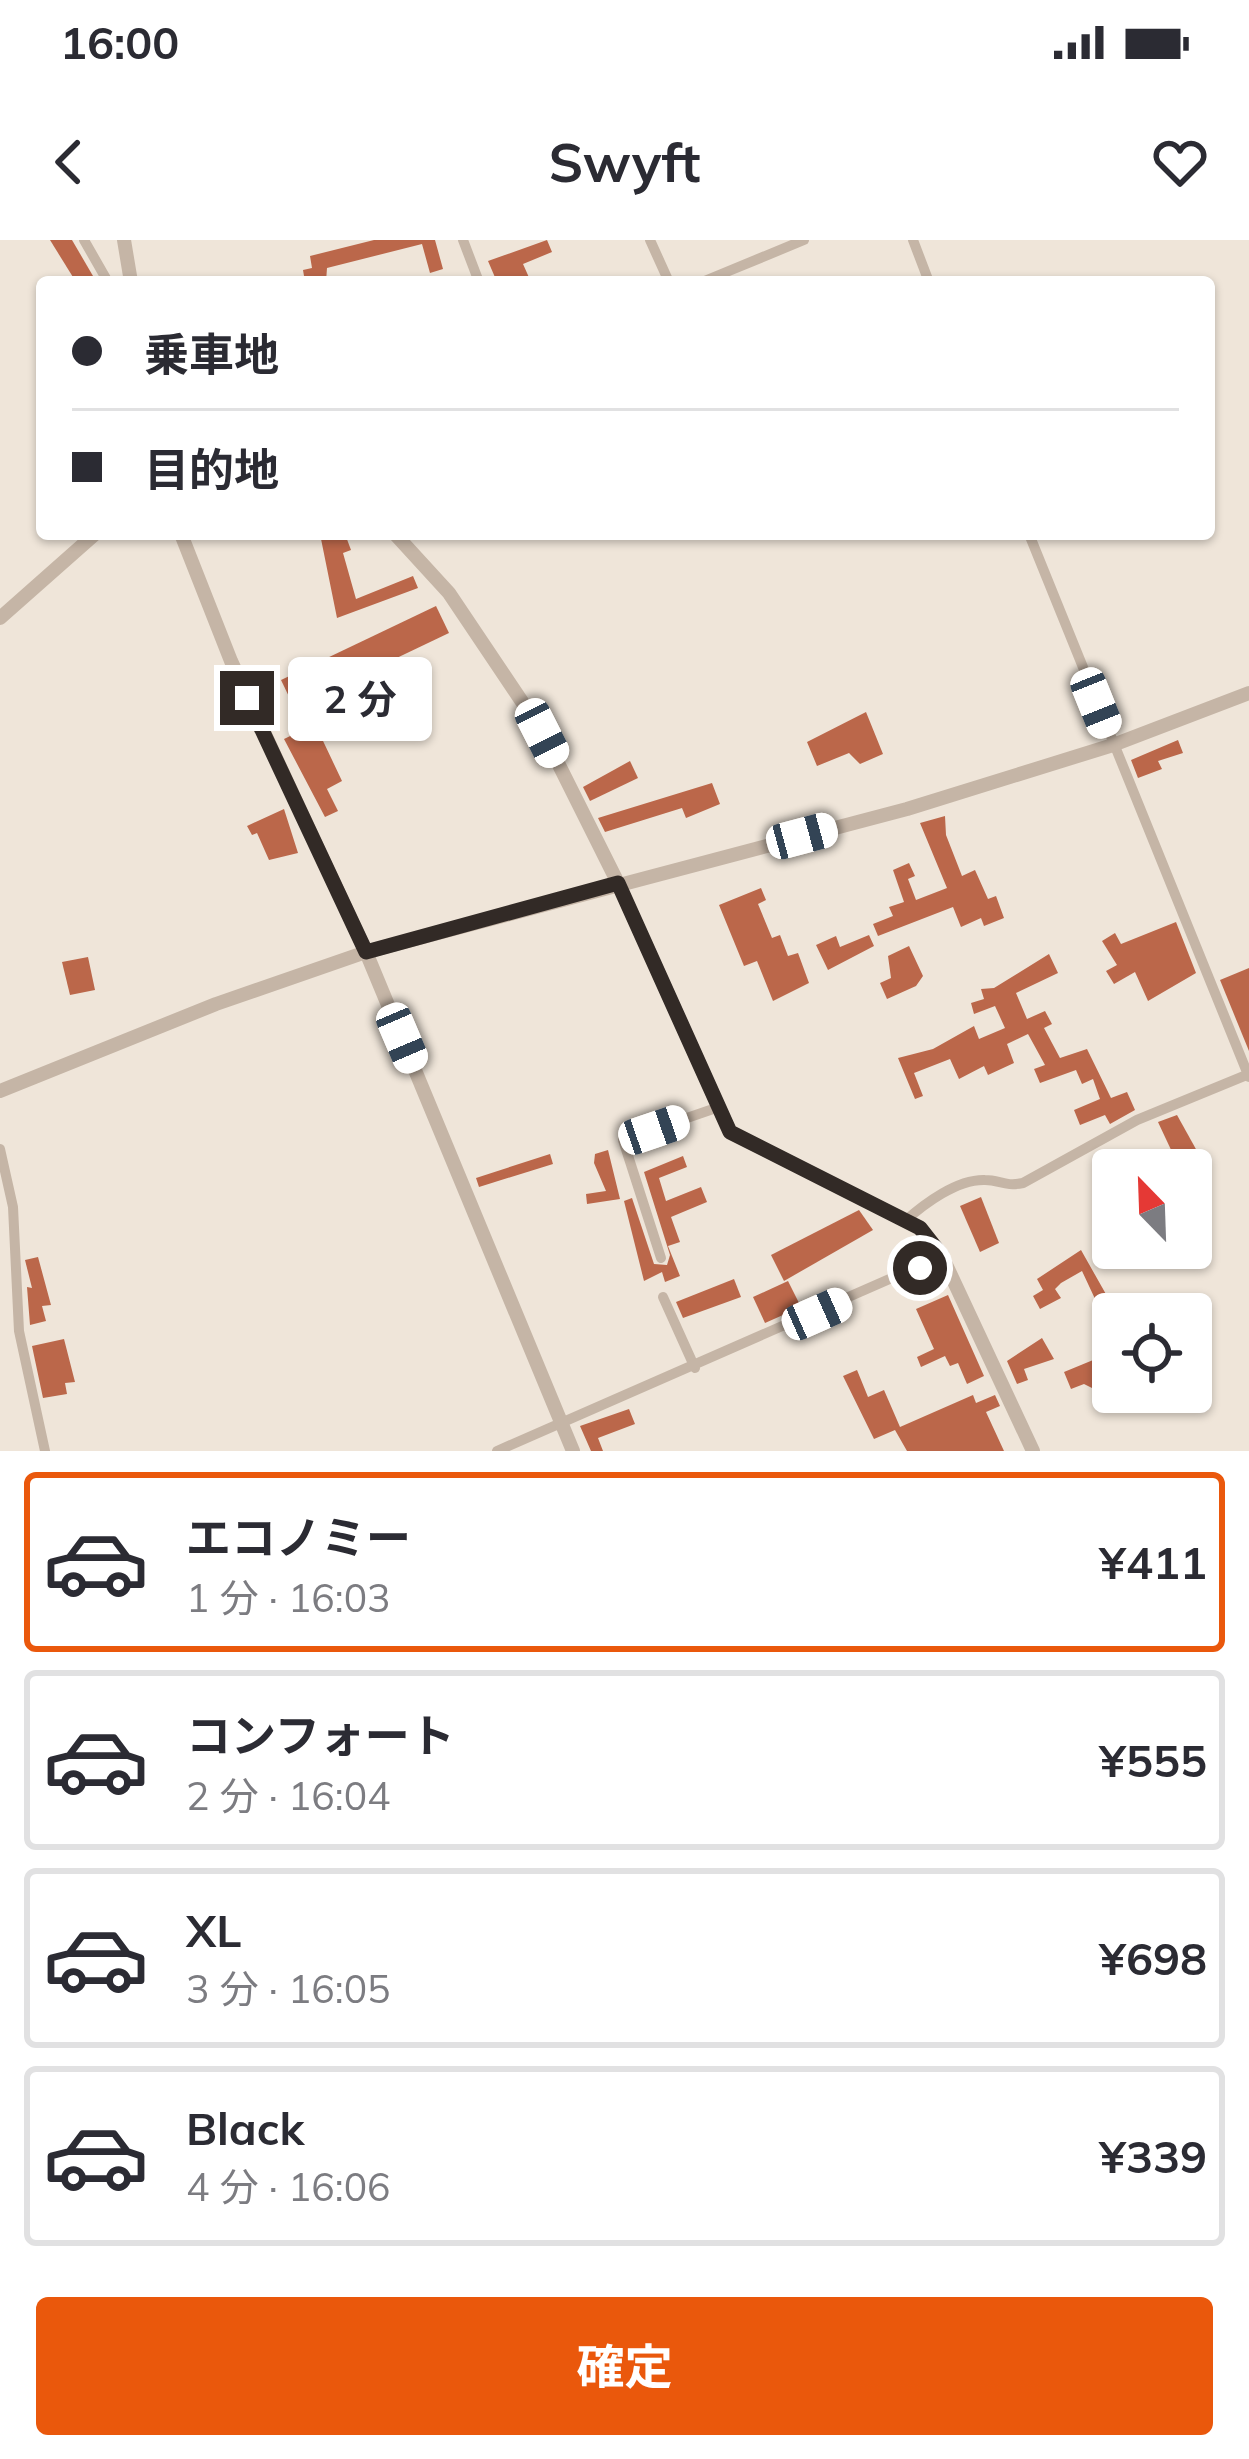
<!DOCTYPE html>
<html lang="ja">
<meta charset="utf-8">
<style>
:root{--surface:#fff;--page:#f7f7f7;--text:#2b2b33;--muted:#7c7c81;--line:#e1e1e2;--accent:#ea580c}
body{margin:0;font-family:Mulish,"Noto Sans JP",sans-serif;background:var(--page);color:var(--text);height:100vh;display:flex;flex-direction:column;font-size:45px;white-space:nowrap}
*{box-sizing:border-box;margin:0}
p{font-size:39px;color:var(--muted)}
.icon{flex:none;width:66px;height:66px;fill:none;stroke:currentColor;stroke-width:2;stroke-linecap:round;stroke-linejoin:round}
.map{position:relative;height:1211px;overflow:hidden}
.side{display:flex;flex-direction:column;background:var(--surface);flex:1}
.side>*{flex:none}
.hud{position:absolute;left:36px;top:36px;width:1179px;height:264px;border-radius:12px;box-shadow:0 3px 9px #0004;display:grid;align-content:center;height:264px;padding:0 36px;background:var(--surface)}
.needle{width:78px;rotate:337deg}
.fabs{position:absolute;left:1092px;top:909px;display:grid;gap:24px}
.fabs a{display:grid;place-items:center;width:120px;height:120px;border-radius:12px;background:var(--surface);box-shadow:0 3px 9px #0004;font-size:60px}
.end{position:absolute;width:54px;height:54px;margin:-27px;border:15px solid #322a26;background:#fff;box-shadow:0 0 0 6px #fff}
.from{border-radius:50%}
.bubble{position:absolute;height:84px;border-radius:12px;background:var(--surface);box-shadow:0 3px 9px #0004;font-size:39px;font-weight:700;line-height:84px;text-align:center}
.car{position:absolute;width:36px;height:72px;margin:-36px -18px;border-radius:15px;box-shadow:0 0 9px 3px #0007;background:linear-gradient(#fff 24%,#345 0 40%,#fff 0 76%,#345 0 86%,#fff 0)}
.hud b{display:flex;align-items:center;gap:42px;height:114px;font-size:45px}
.hud b+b{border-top:3px solid var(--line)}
.hud i{width:30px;height:30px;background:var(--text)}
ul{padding:21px 0 0;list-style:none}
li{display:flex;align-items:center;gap:36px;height:180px;margin:0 24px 18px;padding:0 12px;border:6px solid var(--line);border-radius:12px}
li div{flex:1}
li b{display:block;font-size:45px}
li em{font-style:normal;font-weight:700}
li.selected{border-color:var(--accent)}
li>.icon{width:108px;height:108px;stroke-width:1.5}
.primary-button{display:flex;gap:24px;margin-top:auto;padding:24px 36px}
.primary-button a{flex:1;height:138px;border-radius:12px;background:var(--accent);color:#fff;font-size:48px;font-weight:700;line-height:138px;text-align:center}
.status{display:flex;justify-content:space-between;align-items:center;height:84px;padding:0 60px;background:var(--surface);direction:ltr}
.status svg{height:33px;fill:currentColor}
header{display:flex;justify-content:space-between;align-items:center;height:156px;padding:0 36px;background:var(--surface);font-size:54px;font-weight:700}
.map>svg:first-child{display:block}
</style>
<div class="status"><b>16:00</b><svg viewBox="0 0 49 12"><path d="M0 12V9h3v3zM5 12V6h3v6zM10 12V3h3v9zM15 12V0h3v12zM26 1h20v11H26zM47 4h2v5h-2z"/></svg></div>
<header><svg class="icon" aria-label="back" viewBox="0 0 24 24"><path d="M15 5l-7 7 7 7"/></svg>Swyft<svg class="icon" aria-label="heart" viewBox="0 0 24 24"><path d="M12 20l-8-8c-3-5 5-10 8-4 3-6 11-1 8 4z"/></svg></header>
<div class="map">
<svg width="1249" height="1211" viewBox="0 0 1249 1211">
<rect width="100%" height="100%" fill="#efe5d9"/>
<g fill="#bb674a">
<polygon points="50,0 72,0 93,36 76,42"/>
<polygon points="374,0 435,0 443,29 430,33 422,4 327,28 326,42 305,42 303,30 312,28 310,16"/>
<polygon points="547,0 552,12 523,24 531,42 497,42 488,21"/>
<polygon points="320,294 345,294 351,310 343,313 356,359 413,336 418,348 337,378"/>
<polygon points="436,366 449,393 294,467 281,440"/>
<polygon points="866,472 883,514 860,524 849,513 817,526 807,502"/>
<polygon points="315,484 342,541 327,549 338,571 325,577 284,499"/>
<polygon points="1178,500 1183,513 1158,521 1162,529 1138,538 1131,520"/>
<polygon points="630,521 638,538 590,561 583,547"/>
<polygon points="712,543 720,564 686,578 682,568 605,592 598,578"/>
<polygon points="284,569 298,613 269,620 257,593 252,595 247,586"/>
<polygon points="945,576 946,595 962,636 975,630 988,659 996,656 1004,678 984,686 981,678 961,687 953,667 878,696 873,684 893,676 889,667 904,662 893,630 909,623 915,636 908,639 916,660 947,648 920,583"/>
<polygon points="761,648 766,660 758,664 772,698 780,695 788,716 798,713 809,743 773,761 757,721 744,726 719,665"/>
<polygon points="1176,682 1196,733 1148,761 1135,732 1114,744 1106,731 1117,725 1102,701 1115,693 1121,704"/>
<polygon points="869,695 874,706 828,730 816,705 836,696 840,707"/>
<polygon points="909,706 923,736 916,746 887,759 880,743 891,738 888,716"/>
<polygon points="1049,714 1058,733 1016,753 1027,779 1045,771 1052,784 1044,788 1060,818 1087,809 1111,858 1127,852 1135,870 1110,884 1105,875 1080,885 1074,870 1100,859 1093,839 1082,844 1076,830 1040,843 1034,829 1045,825 1028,794 1007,804 1014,823 988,835 984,826 959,839 950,819 914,833 923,856 915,859 898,818 933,809 974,786 979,799 1005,788 995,766 974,774 971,763 984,759 981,749 994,748"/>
<polygon points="88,717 95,750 70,755 62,722"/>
<polygon points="1249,728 1249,811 1220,740"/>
<polygon points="1177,875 1202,920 1180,929 1158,882"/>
<polygon points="608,910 620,959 587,964 586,954 606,951 594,923 595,914"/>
<polygon points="550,914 553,924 479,947 476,938"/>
<polygon points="683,916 687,927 659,938 666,961 701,947 707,962 671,977 680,1002 668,1006 680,1036 665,1042 662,1032 644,1041 624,961 632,958 654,1024 667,1025 670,1015 644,932"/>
<polygon points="981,957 999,1003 980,1012 960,966"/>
<polygon points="859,970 873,990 784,1041 771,1015"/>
<polygon points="1081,1010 1107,1056 1096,1061 1082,1031 1061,1043 1055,1049 1061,1058 1040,1069 1033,1056 1043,1050 1037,1039"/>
<polygon points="38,1017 51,1065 42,1066 46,1081 30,1085 27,1047 32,1048 25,1020"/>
<polygon points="734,1039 741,1057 683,1078 676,1062"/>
<polygon points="788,1041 801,1067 765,1083 753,1057"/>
<polygon points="948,1055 984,1136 967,1144 958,1123 950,1126 945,1116 921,1127 917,1117 934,1109 916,1069"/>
<polygon points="1042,1098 1054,1119 1024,1129 1028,1140 1017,1144 1007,1121"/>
<polygon points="64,1099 75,1142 65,1143 67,1154 43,1158 32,1106"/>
<polygon points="1098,1118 1101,1128 1113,1123 1113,1139 1092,1148 1084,1144 1071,1149 1064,1132"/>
<polygon points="857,1130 868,1157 884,1150 900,1187 973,1155 976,1163 995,1155 1000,1166 986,1172 1004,1211 907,1211 895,1190 874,1199 843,1136"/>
<polygon points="629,1169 635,1184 598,1198 603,1211 591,1211 580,1186"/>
</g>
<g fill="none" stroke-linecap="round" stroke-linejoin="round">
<g stroke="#c5b5a6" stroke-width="10">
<polyline points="84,0 108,42"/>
<polyline points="463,0 479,42"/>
<polyline points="650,0 669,42"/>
<polyline points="913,0 929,42"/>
<polyline points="702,42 804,0"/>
<polyline points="1029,294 1249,837"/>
<polyline points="0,909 13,967 19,1091 45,1211"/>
<path d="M905 981C924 964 957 939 985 940 1000 940 1005 947 1023 943L1137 880 1249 834"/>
<polyline points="661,1018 623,900 716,868"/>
<polyline points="663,1057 695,1128"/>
<polyline points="497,1211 942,1016"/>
</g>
<g stroke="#c5b5a6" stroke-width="14">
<polyline points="124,0 131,42"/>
<polyline points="181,294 231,421 366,712 573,1211"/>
<polyline points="395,294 449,353 543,493 618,643 730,892 920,988 942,1016 1033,1211"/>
<polyline points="0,378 95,294"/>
<polyline points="0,851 216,764 366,712 907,569 1113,505 1249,453"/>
</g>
</g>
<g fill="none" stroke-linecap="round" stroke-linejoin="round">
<polyline stroke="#322a26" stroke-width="15" points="247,458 366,712 618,643 730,892 920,988 942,1016 920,1028"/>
</g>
</svg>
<div class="fabs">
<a><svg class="needle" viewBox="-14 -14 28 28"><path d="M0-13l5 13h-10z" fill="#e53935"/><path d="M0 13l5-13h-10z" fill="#7c7c81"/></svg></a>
<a><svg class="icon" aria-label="locate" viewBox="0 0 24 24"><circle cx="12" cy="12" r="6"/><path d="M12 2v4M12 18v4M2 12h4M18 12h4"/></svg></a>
</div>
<i class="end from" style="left:920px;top:1028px"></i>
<i class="end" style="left:247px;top:458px"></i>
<div class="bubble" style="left:288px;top:417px;width:144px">2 分</div>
<i class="car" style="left:1096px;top:463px;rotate:158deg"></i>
<i class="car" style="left:542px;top:493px;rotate:153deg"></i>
<i class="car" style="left:802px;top:596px;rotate:75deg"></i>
<i class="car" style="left:402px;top:798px;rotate:157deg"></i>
<i class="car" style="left:654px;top:890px;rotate:71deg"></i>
<i class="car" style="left:817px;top:1074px;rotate:66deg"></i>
<div class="hud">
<b><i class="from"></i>乗車地</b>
<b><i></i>目的地</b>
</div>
</div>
<section class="side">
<ul>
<li class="selected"><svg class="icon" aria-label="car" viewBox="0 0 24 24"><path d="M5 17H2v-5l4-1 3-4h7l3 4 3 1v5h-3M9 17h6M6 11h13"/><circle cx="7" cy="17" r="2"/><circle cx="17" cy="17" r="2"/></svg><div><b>エコノミー</b><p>1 分 · 16:03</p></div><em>¥411</em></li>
<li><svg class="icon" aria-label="car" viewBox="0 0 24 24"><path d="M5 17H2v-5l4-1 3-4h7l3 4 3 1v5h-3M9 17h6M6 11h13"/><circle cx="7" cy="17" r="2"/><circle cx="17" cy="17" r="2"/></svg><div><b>コンフォート</b><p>2 分 · 16:04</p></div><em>¥555</em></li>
<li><svg class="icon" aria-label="car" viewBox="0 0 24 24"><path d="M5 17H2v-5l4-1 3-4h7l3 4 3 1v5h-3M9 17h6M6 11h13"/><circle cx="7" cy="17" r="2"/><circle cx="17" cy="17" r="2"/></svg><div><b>XL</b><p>3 分 · 16:05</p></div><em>¥698</em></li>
<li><svg class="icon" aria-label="car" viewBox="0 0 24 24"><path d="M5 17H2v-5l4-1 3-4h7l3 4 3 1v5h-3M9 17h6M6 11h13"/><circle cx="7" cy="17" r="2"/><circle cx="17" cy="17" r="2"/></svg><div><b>Black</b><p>4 分 · 16:06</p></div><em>¥339</em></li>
</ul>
<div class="primary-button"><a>確定</a></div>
</section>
